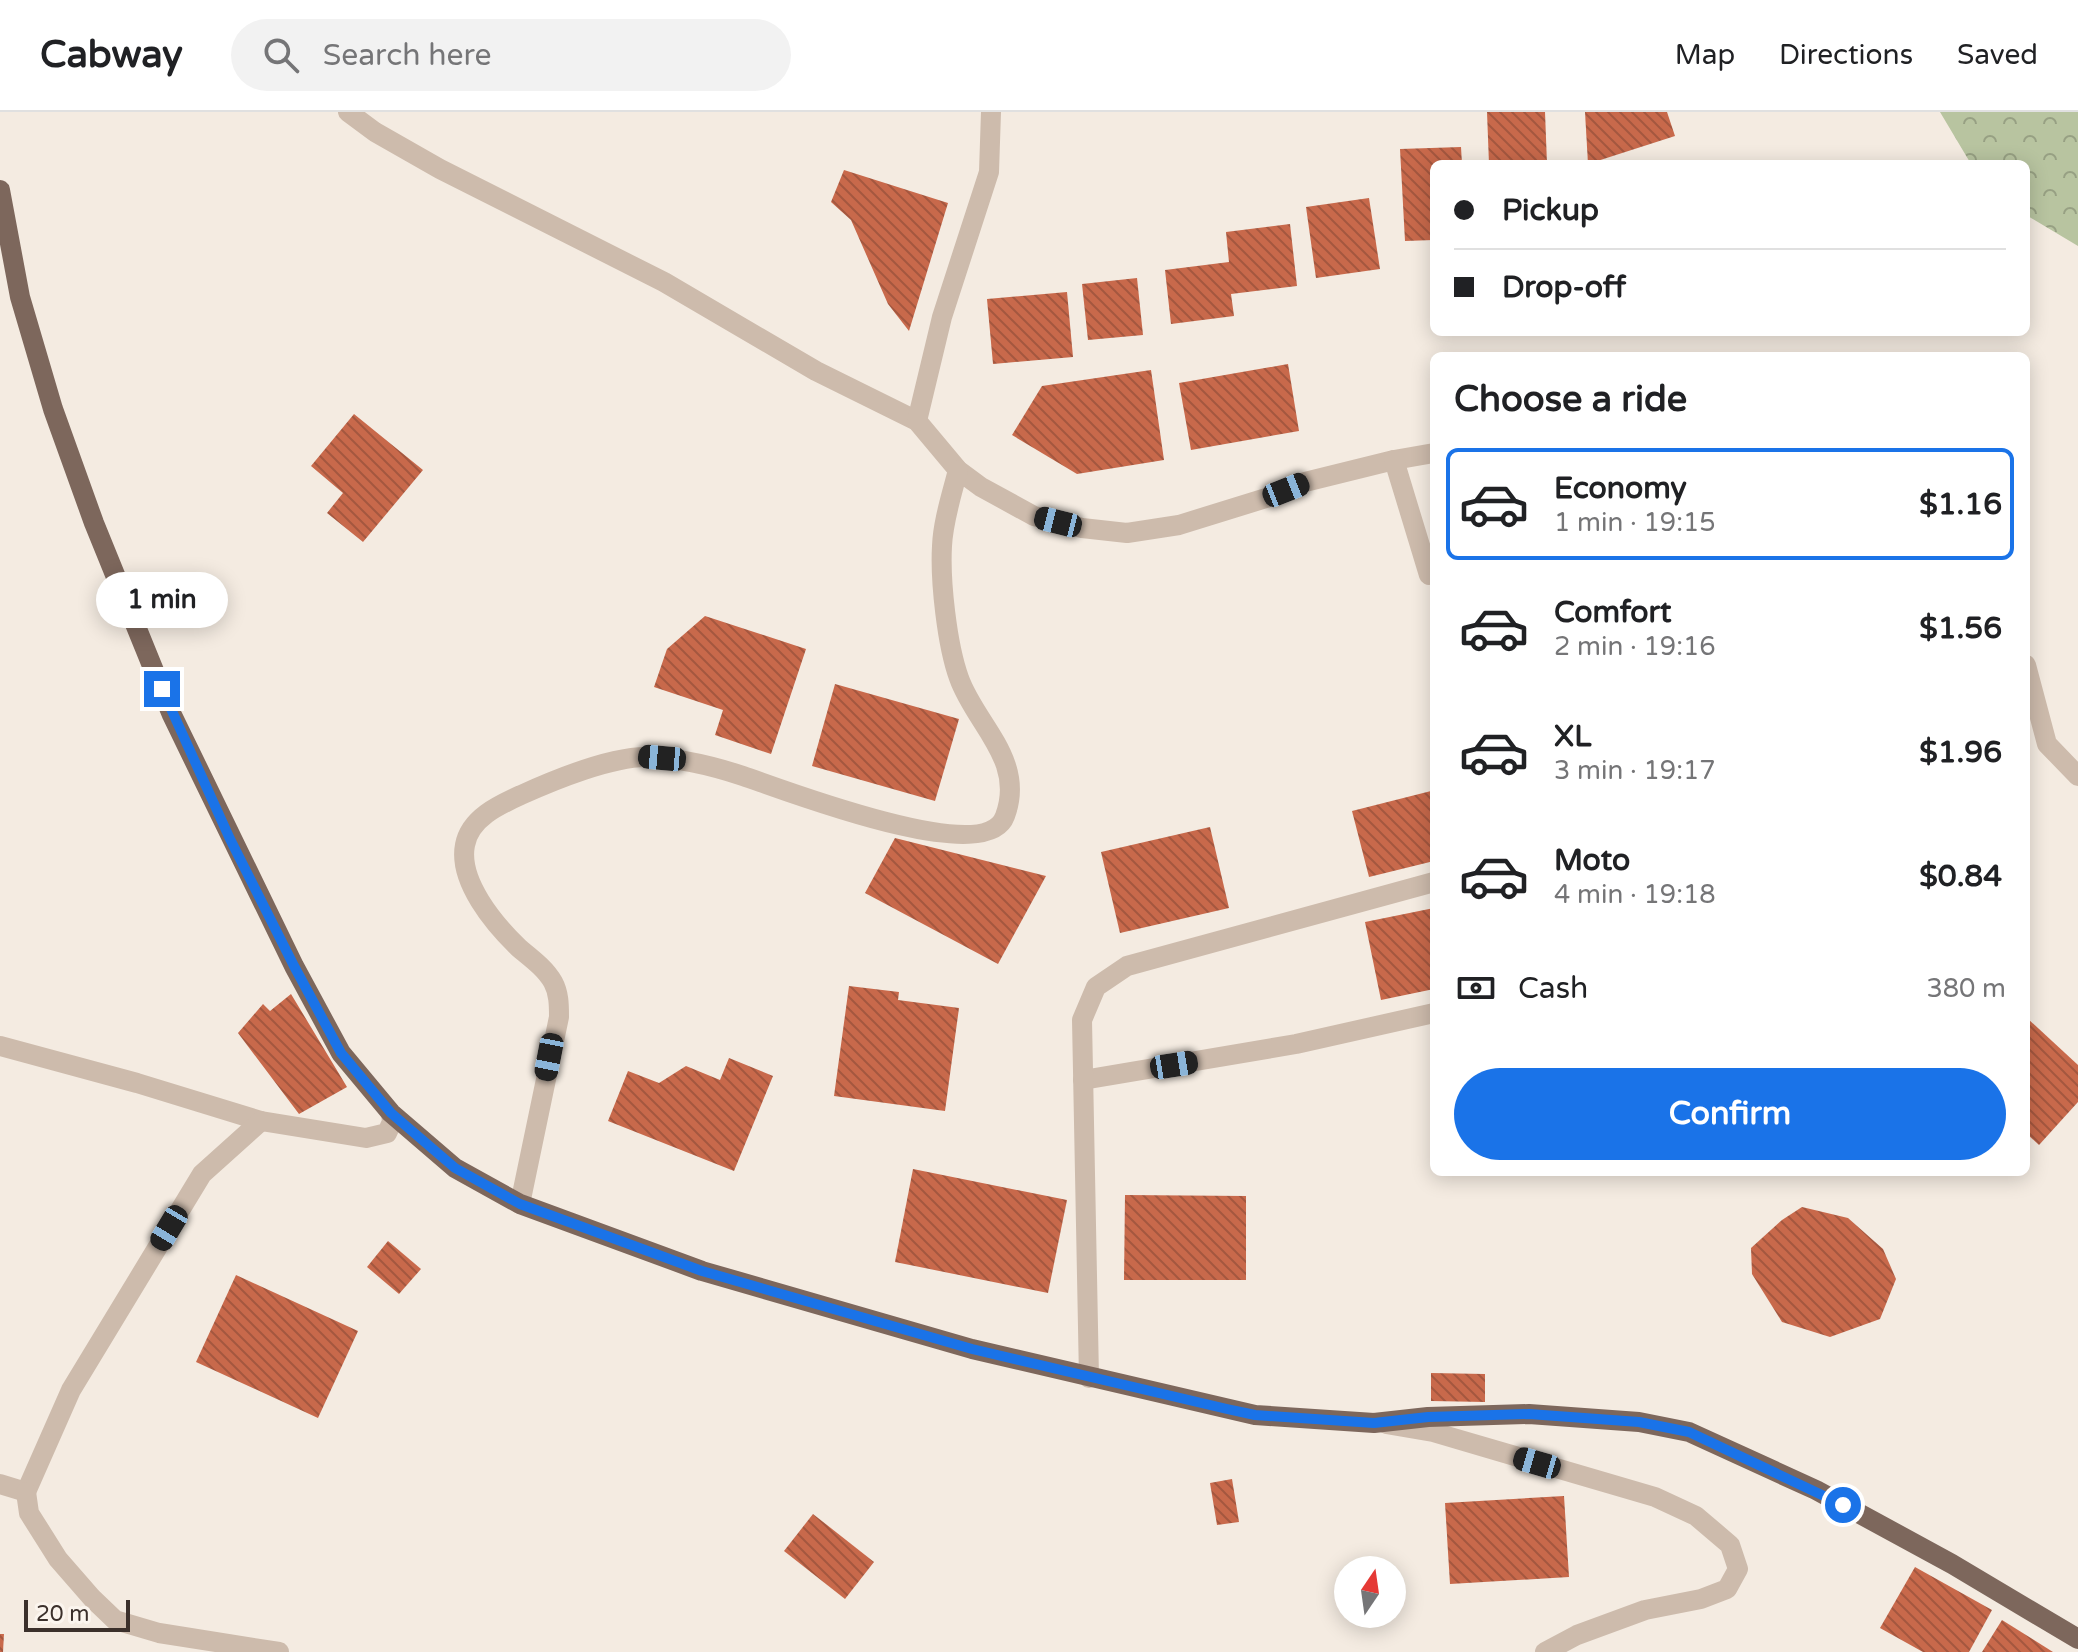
<!DOCTYPE html>
<meta charset="utf-8">
<style>
:root{--surface:#fff;--page:#f2f2f2;--text:#202124;--muted:#757577;--line:#e0e0e0;--accent:#1a73e8}
body{margin:0;font-family:"Varela Round",sans-serif;background:var(--page);color:var(--text);height:100vh;display:flex;flex-direction:column;font-size:30px;white-space:nowrap}
*{box-sizing:border-box;margin:0}
p{font-size:26px;color:var(--muted)}
.icon{flex:none;width:44px;height:44px;fill:none;stroke:currentColor;stroke-width:2;stroke-linecap:round;stroke-linejoin:round}
.map{position:relative;flex:1;overflow:hidden}
.drawer{position:absolute;left:1430px;top:240px;width:600px;height:824px;display:flex;flex-direction:column;background:var(--surface);border-radius:12px;box-shadow:0 4px 20px #0003}
.drawer>*{flex:none}
.top-card{position:absolute;left:1430px;top:48px;width:600px;height:176px;border-radius:12px;box-shadow:0 4px 20px #0003;display:grid;align-content:center;height:176px;padding:0 24px;background:var(--surface)}
.needle{width:52px;rotate:13deg}
.tools{position:absolute;left:1334px;top:1444px;display:grid;gap:16px}
.tools a{display:grid;place-items:center;width:72px;height:72px;border-radius:50%;background:var(--surface);box-shadow:0 4px 20px #0003;font-size:40px}
.scale{position:absolute;left:24px;bottom:20px;width:106px;box-sizing:border-box;padding-left:8px;border:4px solid #3b302b;border-top:0;font-size:22px;line-height:28px;white-space:nowrap;color:#3b302b;-webkit-text-stroke:6px #fbf5ee;paint-order:stroke}
.end{position:absolute;width:36px;height:36px;margin:-18px;border:10px solid #1a73e8;background:#fff;box-shadow:0 0 0 4px #fff}
.from{border-radius:50%}
.bubble{position:absolute;height:56px;border-radius:28px;background:var(--surface);box-shadow:0 4px 20px #0003;font-size:26px;font-weight:700;line-height:56px;text-align:center}
.car{position:absolute;width:24px;height:48px;margin:-24px -12px;border-radius:10px;box-shadow:0 0 6px 2px #0007;background:linear-gradient(#222 24%,#8ab4d8 0 40%,#222 0 76%,#8ab4d8 0 86%,#222 0)}
.top-card b{display:flex;align-items:center;gap:28px;height:76px;font-size:30px}
.top-card b+b{border-top:2px solid var(--line)}
.top-card i{width:20px;height:20px;background:var(--text)}
ul{padding:0;list-style:none}
li{display:flex;align-items:center;gap:24px;height:112px;margin:0 16px 12px;padding:0 8px;border:4px solid transparent;border-radius:12px}
li div{flex:1}
li b{display:block;font-size:30px}
li em{font-style:normal;font-weight:700}
li.active{border-color:var(--accent)}
li>.icon{width:72px;height:72px;stroke-width:1.5}
h2{padding:0 24px;font-size:36px;line-height:96px}
.pay{display:flex;align-items:center;gap:20px;height:88px;padding:0 24px;font-size:30px}
.pay p{margin-inline-start:auto}
.action{display:flex;gap:16px;margin-top:auto;padding:16px 24px}
.action a{flex:1;height:92px;border-radius:48px;background:var(--accent);color:#fff;font-size:32px;font-weight:700;line-height:92px;text-align:center}
header{display:flex;align-items:center;gap:48px;box-sizing:border-box;height:112px;padding:0 40px;background:var(--surface);border-bottom:2px solid var(--line)}
header strong{font-size:38px}
nav{display:flex;gap:44px;margin-inline-start:auto;font-size:28px}
.search{width:560px;height:72px;background:var(--page);display:flex;align-items:center;gap:20px;box-sizing:border-box;padding:0 28px;border-radius:44px;color:var(--muted);font-size:30px}
.map>svg:first-child{display:block}
</style>
<header>
<strong>Cabway</strong>
<div class="search"><svg class="icon" aria-label="search" viewBox="0 0 24 24"><circle cx="10" cy="10" r="6"/><path d="M15 15l6 6"/></svg>Search here</div>
<nav><a>Map</a><a>Directions</a><a>Saved</a></nav>
</header>
<div class="map">
<svg width="2078" height="1540" viewBox="0 0 2078 1540">
<defs>
<pattern id="forest-crowns" width="20" height="18" patternUnits="userSpaceOnUse" patternTransform="scale(2)"><rect width="20" height="18" fill="#b8c4a0"/><path d="M2 6a3 3 0 1 1 6 0M12 15a3 3 0 1 1 6 0" fill="none" stroke="#97a083"/></pattern>
<pattern id="building-back-hatch" width="6" height="6" patternUnits="userSpaceOnUse" patternTransform="scale(2)"><rect width="6" height="6" fill="#c8694b"/><path d="M-1 5l2 2M0 0l6 6M5-1l2 2" fill="none" stroke="#a4573f"/></pattern>
</defs>
<rect width="100%" height="100%" fill="#f4ebe1"/>
<polygon fill="url(#forest-crowns)" points="1940,0 2078,0 2078,134 2026,103 2026,52 1971,52"/>
<g fill="url(#building-back-hatch)">
<polygon points="1487,0 1545,0 1547,52 1489,52"/>
<polygon points="1585,0 1667,0 1675,24 1588,52"/>
<polygon points="1461,35 1462,52 1434,52 1434,128 1405,129 1400,37"/>
<polygon points="844,58 948,91 909,219 888,192 851,108 831,90"/>
<polygon points="1369,86 1380,157 1316,166 1306,95"/>
<polygon points="1290,112 1297,174 1231,182 1234,204 1171,212 1165,158 1229,150 1226,120"/>
<polygon points="1137,166 1143,223 1088,228 1082,172"/>
<polygon points="1067,180 1073,245 993,252 987,187"/>
<polygon points="1288,252 1299,319 1191,338 1179,271"/>
<polygon points="1151,258 1164,348 1077,362 1012,323 1042,274"/>
<polygon points="354,302 423,358 363,430 327,401 343,381 311,354"/>
<polygon points="705,504 806,537 771,642 715,623 723,598 654,575 667,537"/>
<polygon points="835,572 959,607 935,689 812,654"/>
<polygon points="1431,679 1434,691 1434,749 1369,765 1352,699"/>
<polygon points="1210,715 1229,796 1120,821 1101,740"/>
<polygon points="895,726 1046,764 998,852 865,781"/>
<polygon points="1434,796 1434,877 1381,888 1365,810"/>
<polygon points="849,874 899,880 898,888 959,896 945,999 834,984"/>
<polygon points="291,882 347,975 299,1002 238,921 263,892 270,899"/>
<polygon points="2026,905 2078,953 2078,990 2039,1033 2026,1021"/>
<polygon points="729,946 773,964 734,1059 608,1009 628,959 659,971 686,954 720,968"/>
<polygon points="913,1057 1067,1088 1048,1181 895,1150"/>
<polygon points="1125,1083 1246,1084 1246,1168 1124,1168"/>
<polygon points="1802,1095 1848,1106 1883,1137 1896,1167 1880,1207 1830,1225 1782,1210 1752,1162 1751,1136 1782,1108"/>
<polygon points="388,1129 421,1157 399,1182 367,1155"/>
<polygon points="236,1163 358,1219 318,1306 196,1250"/>
<polygon points="1431,1261 1485,1262 1485,1290 1431,1289"/>
<polygon points="1232,1367 1239,1410 1217,1413 1210,1371"/>
<polygon points="1564,1384 1569,1465 1450,1472 1445,1391"/>
<polygon points="813,1402 874,1450 845,1487 784,1439"/>
<polygon points="1915,1455 1992,1498 1969,1540 1923,1540 1880,1516"/>
<polygon points="2002,1508 2053,1540 1982,1540"/>
<polygon points="0,1522 4,1522 3,1540 0,1540"/>
</g>
<g fill="none" stroke-linecap="round" stroke-linejoin="round">
<g stroke="#cdbbac" stroke-width="20">
<polyline points="348,0 375,20 440,57 664,170 816,259 917,309 958,358 981,375 1034,404 1082,416 1127,421 1179,413 1266,386 1305,370 1394,348 1434,341"/>
<polyline points="917,309 942,205 989,60 991,0"/>
<polyline points="1394,348 1429,463"/>
<polyline points="2026,553 2047,632 2078,664"/>
<polyline points="0,934 137,971 261,1009"/>
<polyline points="1083,968 1296,932 1434,901"/>
<path d="M520 1092 559 905C559 893 559 881 553 870 545 856 531 846 519 836 494 812 458 769 465 733 470 706 499 693 521 683 554 668 613 644 648 645 680 646 713 654 743 664 782 677 986 757 1005 704 1026 648 975 612 959 566 947 533 940 469 942 434 943 409 952 382 958 358"/>
<polyline points="1089,1266 1082,908 1096,875 1127,854 1434,770"/>
<polyline points="1386,1312 1433,1320 1655,1385 1696,1404 1730,1433 1738,1457 1727,1477 1701,1487 1645,1498 1577,1523 1545,1540"/>
<polyline points="0,1372 26,1380 71,1278 202,1062 261,1009 366,1026 387,1021 392,1010 391,1001"/>
<polyline points="26,1380 29,1401 58,1447 92,1486 115,1508 159,1521 279,1540"/>
</g>
<polyline stroke="#7d675c" stroke-width="20" points="0,78 20,185 53,297 94,411 172,603 294,854 341,941 391,1001 455,1056 520,1092 702,1159 972,1237 1255,1303 1374,1311 1428,1305 1529,1302 1639,1310 1689,1320 1816,1378 1952,1452 2078,1527"/>
</g>
<g fill="none" stroke-linecap="round" stroke-linejoin="round">
<polyline stroke="#1a73e8" stroke-width="10" points="162,577 230,727 294,854 341,941 391,1001 455,1056 520,1092 702,1159 972,1237 1227,1297 1255,1303 1374,1311 1428,1305 1529,1302 1639,1310 1689,1320 1843,1393"/>
</g>
</svg>
<div class="tools">
<a><svg class="needle" viewBox="-14 -14 28 28"><path d="M0-13l5 13h-10z" fill="#e53935"/><path d="M0 13l5-13h-10z" fill="#757577"/></svg></a>
</div>
<div class="scale">20 m</div>
<i class="end from" style="left:1843px;top:1393px"></i>
<i class="end" style="left:162px;top:577px"></i>
<div class="bubble" style="left:96px;top:460px;width:132px">1 min</div>
<i class="car" style="left:1286px;top:378px;rotate:68deg"></i>
<i class="car" style="left:1058px;top:410px;rotate:284deg"></i>
<i class="car" style="left:662px;top:646px;rotate:275deg"></i>
<i class="car" style="left:549px;top:945px;rotate:191deg"></i>
<i class="car" style="left:1174px;top:953px;rotate:81deg"></i>
<i class="car" style="left:169px;top:1116px;rotate:211deg"></i>
<i class="car" style="left:1537px;top:1351px;rotate:286deg"></i>
<div class="top-card">
<b><i class="from"></i>Pickup</b>
<b><i></i>Drop-off</b>
</div>
<section class="drawer">
<h2>Choose a ride</h2>
<ul>
<li class="active"><svg class="icon" aria-label="car" viewBox="0 0 24 24"><path d="M5 17H2v-5l4-1 3-4h7l3 4 3 1v5h-3M9 17h6M6 11h13"/><circle cx="7" cy="17" r="2"/><circle cx="17" cy="17" r="2"/></svg><div><b>Economy</b><p>1 min · 19:15</p></div><em>$1.16</em></li>
<li><svg class="icon" aria-label="car" viewBox="0 0 24 24"><path d="M5 17H2v-5l4-1 3-4h7l3 4 3 1v5h-3M9 17h6M6 11h13"/><circle cx="7" cy="17" r="2"/><circle cx="17" cy="17" r="2"/></svg><div><b>Comfort</b><p>2 min · 19:16</p></div><em>$1.56</em></li>
<li><svg class="icon" aria-label="car" viewBox="0 0 24 24"><path d="M5 17H2v-5l4-1 3-4h7l3 4 3 1v5h-3M9 17h6M6 11h13"/><circle cx="7" cy="17" r="2"/><circle cx="17" cy="17" r="2"/></svg><div><b>XL</b><p>3 min · 19:17</p></div><em>$1.96</em></li>
<li><svg class="icon" aria-label="car" viewBox="0 0 24 24"><path d="M5 17H2v-5l4-1 3-4h7l3 4 3 1v5h-3M9 17h6M6 11h13"/><circle cx="7" cy="17" r="2"/><circle cx="17" cy="17" r="2"/></svg><div><b>Moto</b><p>4 min · 19:18</p></div><em>$0.84</em></li>
</ul>
<div class="pay"><svg class="icon" aria-label="cash" viewBox="0 0 24 24"><path d="M3 7h18v10H3z"/><circle cx="12" cy="12" r="2"/></svg>Cash<p>380 m</p></div>
<div class="action"><a>Confirm</a></div>
</section>
</div>
